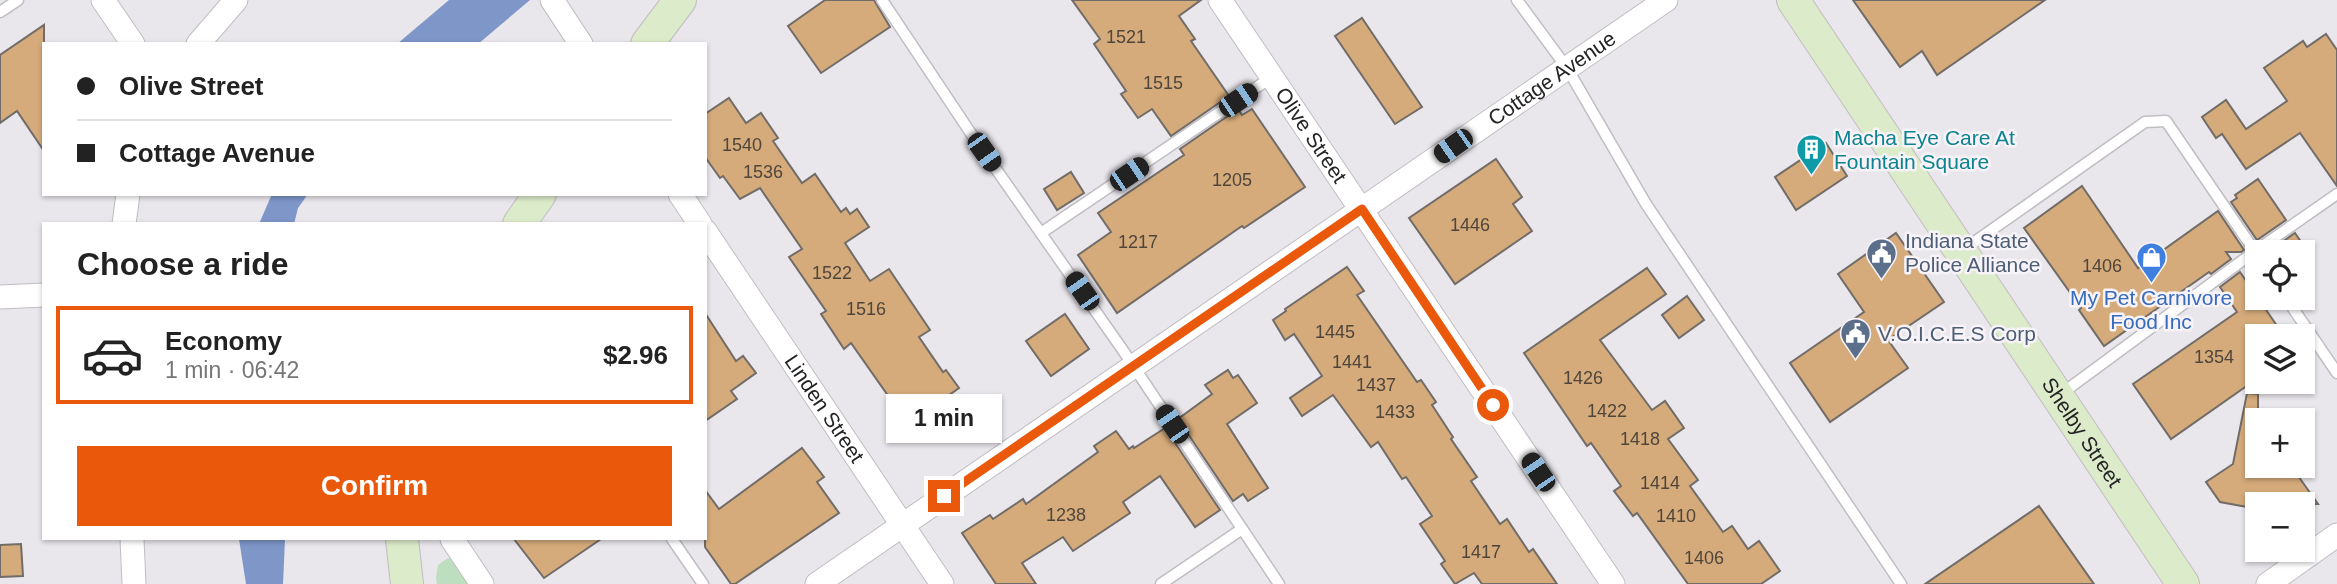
<!DOCTYPE html>
<meta charset="utf-8">
<style>
:root{--surface:#fff;--page:#f6f6f6;--text:#222;--muted:#767676;--line:#e0e0e0;--accent:#ea580c}
body{margin:0;font-family:Arial,sans-serif;background:var(--page);color:var(--text);height:100vh;display:flex;flex-direction:column;font-size:26px;white-space:nowrap}
*{box-sizing:border-box;margin:0}
p{font-size:23px;color:var(--muted)}
.icon{flex:none;width:38px;height:38px;fill:none;stroke:currentColor;stroke-width:2;stroke-linecap:round;stroke-linejoin:round}
.map{position:relative;flex:1;overflow:hidden}
.side{position:absolute;left:42px;top:222px;width:665px;height:318px;display:flex;flex-direction:column;background:var(--surface);border-radius:0px;box-shadow:0 2px 5px #0004}
.side>*{flex:none}
.guide{position:absolute;left:42px;top:42px;width:665px;height:154px;border-radius:0px;box-shadow:0 2px 5px #0004;display:grid;align-content:center;height:154px;padding:0 35px;background:var(--surface)}
.tools{position:absolute;left:2245px;top:240px;display:grid;gap:14px}
.tools a{display:grid;place-items:center;width:70px;height:70px;border-radius:0px;background:var(--surface);box-shadow:0 2px 5px #0004;font-size:35px}
.end{position:absolute;width:32px;height:32px;margin:-16px;border:9px solid #ea580c;background:#fff;box-shadow:0 0 0 4px #fff}
.from{border-radius:50%}
.bubble{position:absolute;height:49px;border-radius:0px;background:var(--surface);box-shadow:0 2px 5px #0004;font-size:23px;font-weight:600;line-height:49px;text-align:center}
.car{position:absolute;width:21px;height:42px;margin:-21px -10px;border-radius:9px;box-shadow:0 0 5px 2px #0007;background:linear-gradient(#222 24%,#8ab4d8 0 40%,#222 0 76%,#8ab4d8 0 86%,#222 0)}
.guide b{display:flex;align-items:center;gap:24px;height:66px;font-size:26px}
.guide b+b{border-top:2px solid var(--line)}
.guide i{width:18px;height:18px;background:var(--text)}
ul{padding:0;list-style:none}
li{display:flex;align-items:center;gap:21px;height:98px;margin:0 14px 10px;padding:0 21px;border:4px solid transparent;border-radius:0px}
li div{flex:1}
li b{display:block;font-size:26px}
li em{font-style:normal;font-weight:600}
li.current{border-color:var(--accent)}
li>.icon{width:63px;height:63px;stroke-width:1.5}
h2{padding:0 35px;font-size:32px;line-height:84px}
.cta{display:flex;gap:14px;margin-top:auto;padding:14px 35px}
.cta a{flex:1;height:80px;border-radius:0px;background:var(--accent);color:#fff;font-size:28px;font-weight:600;line-height:80px;text-align:center}
.map>svg:first-child{display:block}
</style>
<div class="map">
<svg width="2337" height="584" viewBox="0 0 2337 584">
<rect width="100%" height="100%" fill="#e9e6ec"/>
<polygon fill="#bedec0" points="448,558 455,560 470,584 437,584 436,578 438,565"/>
<g fill="#7e96c8">
<polygon points="449,0 530,0 478,44 397,44"/>
<polygon points="272,194 308,194 298,208 294,224 259,224"/>
<polygon points="239,539 285,539 283,584 246,584"/>
</g>
<g fill="#d5ab7b" stroke="#716c67" stroke-width="2">
<polygon points="825,0 874,0 890,27 821,73 788,26"/>
<polygon points="1072,0 1201,0 1179,16 1195,39 1191,41 1229,96 1171,136 1152,109 1138,118 1121,94 1126,91 1094,44 1100,39"/>
<polygon points="1853,0 2045,0 1937,75 1922,51 1900,67"/>
<polygon points="1362,18 1422,107 1395,124 1335,36"/>
<polygon points="44,25 44,151 17,111 0,123 0,55"/>
<polygon points="2326,34 2337,50 2337,186 2300,133 2246,169 2222,134 2216,138 2202,117 2226,100 2246,129 2287,101 2264,68 2303,41 2307,47"/>
<polygon points="729,98 746,123 761,113 778,138 773,141 802,183 815,174 841,212 846,208 850,214 857,209 869,227 845,243 870,281 889,269 930,330 919,337 943,372 946,370 959,388 908,424 851,343 844,349 821,314 826,311 789,257 802,249 760,188 740,199 723,176 720,178 705,157 705,114"/>
<polygon points="1238,109 1242,115 1252,109 1305,187 1244,228 1242,226 1117,313 1078,255 1111,232 1098,213 1184,155 1180,149"/>
<polygon points="1826,143 1847,176 1796,210 1775,177"/>
<polygon points="1496,159 1522,197 1513,204 1532,231 1455,284 1409,218"/>
<polygon points="1071,172 1084,193 1057,210 1044,189"/>
<polygon points="2258,179 2286,220 2257,240 2231,202 2237,198 2235,195"/>
<polygon points="2082,186 2138,268 2218,211 2244,250 2241,252 2226,252 2231,259 2211,274 2209,272 2104,346 2079,310 2081,308 2024,228"/>
<polygon points="1896,233 1944,302 1888,340 1908,368 1830,422 1790,363 1864,312 1838,274"/>
<polygon points="2295,233 2308,252 2268,252"/>
<polygon points="1347,267 1364,291 1357,295 1417,382 1421,380 1436,402 1432,405 1453,437 1451,439 1477,477 1471,481 1500,524 1507,519 1529,552 1533,549 1557,584 1482,584 1474,573 1455,584 1441,564 1445,561 1420,524 1432,516 1406,477 1402,479 1378,442 1371,447 1333,395 1302,416 1290,398 1322,376 1294,334 1285,340 1273,320 1286,311 1285,309"/>
<polygon points="1647,268 1666,294 1600,340 1652,410 1665,401 1684,428 1668,439 1698,480 1690,486 1723,532 1732,526 1748,549 1759,541 1780,571 1761,584 1688,584 1637,513 1633,516 1614,491 1621,486 1591,443 1587,446 1524,353"/>
<polygon points="2240,272 2284,336 2258,336 2258,378 2171,439 2133,384 2237,312 2220,287"/>
<polygon points="1687,296 1704,320 1679,338 1662,315"/>
<polygon points="705,313 736,361 743,356 756,373 731,391 737,399 705,421"/>
<polygon points="1065,314 1089,349 1051,376 1026,341"/>
<polygon points="1228,370 1233,378 1238,375 1257,403 1227,424 1268,488 1248,501 1243,494 1233,501 1178,419 1212,394 1205,385"/>
<polygon points="2247,393 2258,394 2258,466 2291,466 2318,504 2258,504 2258,509 2220,502 2206,482 2233,464"/>
<polygon points="1165,428 1220,510 1195,527 1160,476 1123,502 1130,513 1073,551 1063,537 1022,563 1036,584 996,584 962,533 990,515 993,519 1023,499 1026,504 1098,452 1094,446 1116,431 1129,449 1133,446 1134,448"/>
<polygon points="802,448 824,477 817,482 839,513 735,584 731,584 705,547 705,490 719,509"/>
<polygon points="2039,506 2094,584 1925,584"/>
<polygon points="514,539 601,539 544,578"/>
<polygon points="21,544 23,576 0,577 0,545"/>
</g>
<g fill="none" stroke-linecap="round" stroke-linejoin="round">
<defs>
<g id="lane">
<polyline points="882,0 970,132 1122,349 1279,584"/>
<polyline points="1517,0 1567,68 1646,204 1901,584"/>
<polyline points="0,12 18,0"/>
<polyline points="1041,233 1272,77"/>
<polyline points="1963,250 2145,122 2166,121 2258,256"/>
<polyline points="2286,298 2337,373"/>
<polyline points="2061,394 2254,252 2337,194"/>
<polyline points="672,539 703,584"/>
<polyline points="1161,584 1242,529"/>
</g>
<g id="street">
<polyline points="103,0 133,44"/>
<polyline points="552,0 581,44"/>
<path id="s1" d="M1220 0 1613 584"/>
<polyline points="198,44 236,0"/>
<polyline points="680,194 700,224"/>
<polyline points="124,224 128,194"/>
<path id="s2" d="M705 231 942 584"/>
<polyline points="0,297 44,295"/>
<polyline points="132,539 134,584"/>
<polyline points="452,539 482,584"/>
<path id="s3" d="M817 584 1666 0"/>
<polyline points="2268,584 2337,535"/>
</g>
<g id="secondary">
<path id="s4" d="M1793 0 2183 584"/>
<polyline points="647,44 680,0"/>
<polyline points="519,224 540,194"/>
<polyline points="402,539 407,584"/>
</g>
</defs>
<use href="#lane" stroke="#c1bdc3" stroke-width="13"/>
<use href="#street" stroke="#c1bdc3" stroke-width="25"/>
<use href="#secondary" stroke="#c1bdc3" stroke-width="34"/>
<use href="#lane" stroke="#fff" stroke-width="10"/>
<use href="#street" stroke="#fff" stroke-width="23"/>
<use href="#secondary" stroke="#dcebc9" stroke-width="32"/>
</g>
<g fill="none" stroke-linecap="round" stroke-linejoin="round">
<polyline stroke="#ea580c" stroke-width="9" points="944,496 1362,209 1493,405"/>
</g>
<defs>
<symbol id="building-pin" viewBox="-11 -11 22 30"><path d="M0 17L-7.5 6A9.5 9.5 0 1 1 7.5 6Z" fill="#0f9aa8" stroke="#f7f3f9"/><path d="M-4-6H4V6H1V3H-1V6H-4ZM-2.5-4.3h1.7v1.8h-1.7ZM.8-4.3h1.7v1.8H.8ZM-2.5-1h1.7V.8h-1.7ZM.8-1h1.7V.8H.8Z" fill="#fff"/></symbol>
<symbol id="civic-pin" viewBox="-11 -11 22 30"><path d="M0 17L-7.5 6A9.5 9.5 0 1 1 7.5 6Z" fill="#5c6f8a" stroke="#f7f3f9"/><path d="M-.6-6.5H3V-4.5H.6V-3L4-1V1h2V6H-6V1h2V-1L-.6-3ZM-1.2 2.5V6h2.4V2.5Z" fill="#fff"/></symbol>
<symbol id="shop-pin" viewBox="-11 -11 22 30"><path d="M0 17L-7.5 6A9.5 9.5 0 1 1 7.5 6Z" fill="#3f7fe0" stroke="#f7f3f9"/><path d="M-5-2.5h2.3a2.7 3.5 0 0 1 5.4 0H5L5.5 6h-11ZM-1.5-2.5h3a1.5 2.3 0 0 0-3 0Z" fill="#fff"/></symbol>
</defs>
<g fill-rule="evenodd">
<use href="#building-pin" x="1794" y="132" width="35" height="47"/>
<use href="#civic-pin" x="1864" y="236" width="35" height="47"/>
<use href="#shop-pin" x="2134" y="240" width="35" height="47"/>
<use href="#civic-pin" x="1838" y="316" width="35" height="47"/>
</g>
<g text-anchor="middle" stroke-width="5" stroke-linejoin="round" paint-order="stroke">
<g font-size="18" fill="#50453a">
<text x="1126" y="43">1521</text>
<text x="1163" y="89">1515</text>
<text x="742" y="151">1540</text>
<text x="763" y="178">1536</text>
<text x="1232" y="186">1205</text>
<text x="1470" y="231">1446</text>
<text x="1138" y="248">1217</text>
<text x="2102" y="272">1406</text>
<text x="832" y="279">1522</text>
<text x="866" y="315">1516</text>
<text x="1335" y="338">1445</text>
<text x="2214" y="363">1354</text>
<text x="1352" y="368">1441</text>
<text x="1583" y="384">1426</text>
<text x="1376" y="391">1437</text>
<text x="1607" y="417">1422</text>
<text x="1395" y="418">1433</text>
<text x="1640" y="445">1418</text>
<text x="1660" y="489">1414</text>
<text x="1066" y="521">1238</text>
<text x="1676" y="522">1410</text>
<text x="1481" y="558">1417</text>
<text x="1704" y="564">1406</text>
</g>
<g font-size="21" fill="#242325" stroke="#f7f3f9">
<text dy="7" stroke="none"><textPath href="#s3" startOffset="892">Cottage Avenue</textPath></text>
<text dy="7" stroke="none"><textPath href="#s1" startOffset="163">Olive Street</textPath></text>
<text dy="7" stroke="none"><textPath href="#s2" startOffset="214">Linden Street</textPath></text>
<text dy="7" stroke="none"><textPath href="#s4" startOffset="520">Shelby Street</textPath></text>
</g>
<g font-size="21" fill="#0d838f" stroke="#f7f3f9" text-anchor="start">
<text x="1834" y="145">Macha Eye Care At<tspan x="1834" dy="24">Fountain Square</tspan></text>
</g>
<g font-size="21" fill="#4e5e75" stroke="#f7f3f9" text-anchor="start">
<text x="1905" y="248">Indiana State<tspan x="1905" dy="24">Police Alliance</tspan></text>
<text x="1878" y="341">V.O.I.C.E.S Corp</text>
</g>
<g font-size="21" fill="#366cbe" stroke="#f7f3f9">
<text x="2151" y="305">My Pet Carnivore<tspan x="2151" dy="24">Food Inc</tspan></text>
</g>
</g>
</svg>
<div class="tools">
<a><svg class="icon" aria-label="locate" viewBox="0 0 24 24"><circle cx="12" cy="12" r="6"/><path d="M12 2v4M12 18v4M2 12h4M18 12h4"/></svg></a>
<a><svg class="icon" aria-label="layers" viewBox="0 0 24 24"><path d="M12 4l9 5-9 5-9-5zM3 14l9 5 9-5"/></svg></a>
<a>+</a>
<a>−</a>
</div>
<i class="end from" style="left:1493px;top:405px"></i>
<i class="end" style="left:944px;top:496px"></i>
<div class="bubble" style="left:886px;top:394px;width:116px">1 min</div>
<i class="car" style="left:1238px;top:100px;rotate:56deg"></i>
<i class="car" style="left:1453px;top:146px;rotate:235deg"></i>
<i class="car" style="left:984px;top:152px;rotate:145deg"></i>
<i class="car" style="left:1129px;top:174px;rotate:56deg"></i>
<i class="car" style="left:1082px;top:291px;rotate:325deg"></i>
<i class="car" style="left:1172px;top:424px;rotate:326deg"></i>
<i class="car" style="left:1538px;top:472px;rotate:326deg"></i>
<div class="guide">
<b><i class="from"></i>Olive Street</b>
<b><i></i>Cottage Avenue</b>
</div>
<section class="side">
<h2>Choose a ride</h2>
<ul>
<li class="current"><svg class="icon" aria-label="car" viewBox="0 0 24 24"><path d="M5 17H2v-5l4-1 3-4h7l3 4 3 1v5h-3M9 17h6M6 11h13"/><circle cx="7" cy="17" r="2"/><circle cx="17" cy="17" r="2"/></svg><div><b>Economy</b><p>1 min · 06:42</p></div><em>$2.96</em></li>
</ul>
<div class="cta"><a>Confirm</a></div>
</section>
</div>
